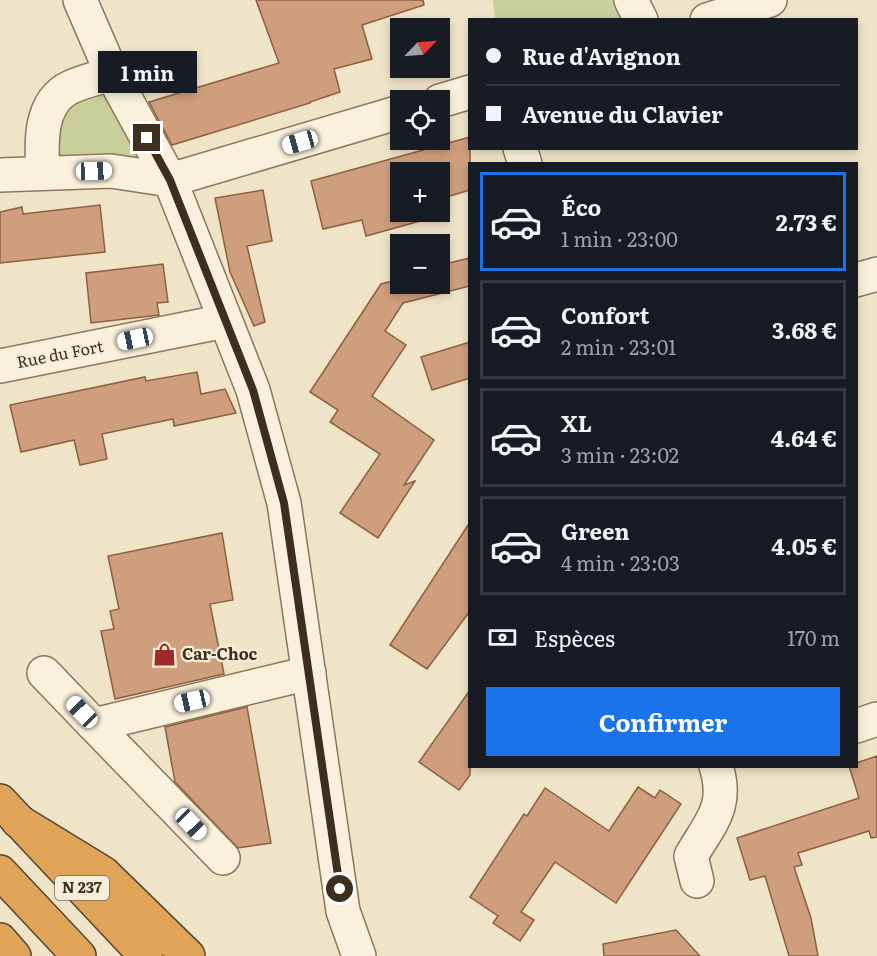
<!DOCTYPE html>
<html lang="fr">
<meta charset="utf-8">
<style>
:root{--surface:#171b24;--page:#20242c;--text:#f1f3f6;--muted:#9ea1a6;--line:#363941;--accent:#1a73e8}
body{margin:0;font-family:Literata,serif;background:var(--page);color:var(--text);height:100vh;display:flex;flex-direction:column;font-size:22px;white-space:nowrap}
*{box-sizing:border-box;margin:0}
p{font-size:20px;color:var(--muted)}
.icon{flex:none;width:33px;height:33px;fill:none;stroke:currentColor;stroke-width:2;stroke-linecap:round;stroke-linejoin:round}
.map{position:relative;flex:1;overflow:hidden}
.sheet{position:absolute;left:468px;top:162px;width:390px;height:606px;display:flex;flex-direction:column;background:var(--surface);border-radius:0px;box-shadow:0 3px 9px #0003}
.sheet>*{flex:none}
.hud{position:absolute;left:468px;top:18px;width:390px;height:132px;border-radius:0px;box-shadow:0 3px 9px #0003;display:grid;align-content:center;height:132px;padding:0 18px;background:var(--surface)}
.needle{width:39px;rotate:65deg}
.buttons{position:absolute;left:390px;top:18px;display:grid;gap:12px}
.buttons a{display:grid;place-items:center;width:60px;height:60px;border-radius:0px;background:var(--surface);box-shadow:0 3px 9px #0003;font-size:30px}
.end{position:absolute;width:27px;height:27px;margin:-14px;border:8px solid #3d2e20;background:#fff;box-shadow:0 0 0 3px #fff}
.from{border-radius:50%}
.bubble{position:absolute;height:42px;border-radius:0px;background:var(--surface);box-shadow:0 3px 9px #0003;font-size:20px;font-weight:700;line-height:42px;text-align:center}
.car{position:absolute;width:18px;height:36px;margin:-18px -9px;border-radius:8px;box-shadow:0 0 4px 2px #0007;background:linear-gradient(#fff 24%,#345 0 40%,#fff 0 76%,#345 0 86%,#fff 0)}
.hud b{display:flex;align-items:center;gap:21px;height:57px;font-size:22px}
.hud b+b{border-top:2px solid var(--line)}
.hud i{width:15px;height:15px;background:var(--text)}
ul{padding:10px 0 0;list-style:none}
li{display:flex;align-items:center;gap:18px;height:99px;margin:0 12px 9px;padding:0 6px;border:3px solid var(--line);border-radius:0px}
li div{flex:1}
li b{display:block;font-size:22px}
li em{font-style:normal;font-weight:700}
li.active{border-color:var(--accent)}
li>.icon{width:54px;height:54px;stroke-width:1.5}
.pay{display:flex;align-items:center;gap:15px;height:66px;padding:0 18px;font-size:22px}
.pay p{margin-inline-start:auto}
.action{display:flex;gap:12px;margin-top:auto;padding:12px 18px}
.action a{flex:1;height:69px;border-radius:0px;background:var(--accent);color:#fff;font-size:24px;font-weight:700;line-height:69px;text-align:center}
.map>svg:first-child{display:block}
</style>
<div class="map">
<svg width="877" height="956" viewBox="0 0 877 956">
<rect width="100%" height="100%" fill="#f0e4c8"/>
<g fill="#c9cf9b">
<polygon points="493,0 616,0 626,19 495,19"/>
<polygon points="112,74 170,180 43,173 46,118"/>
</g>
<g fill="#cf9f7d" stroke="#8d5f41" stroke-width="1.5">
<polygon points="256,0 423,0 424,5 362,25 372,59 334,69 340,92 310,102 310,103 172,145 149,102 279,63"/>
<polygon points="470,137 470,190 440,199 440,172 400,172 400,212 440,212 440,208 442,215 366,236 362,220 323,229 311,181"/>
<polygon points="263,190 272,241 247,246 265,322 254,326 230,272 215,198"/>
<polygon points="100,205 105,252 0,263 0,212 22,207 23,214"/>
<polygon points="470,258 470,286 403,303 385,331 406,345 372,396 434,440 404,485 415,481 378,538 340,513 380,454 330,422 338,410 310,392 381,284 400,279 400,284 440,284 440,265"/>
<polygon points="163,264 168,302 157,303 159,315 91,323 86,273"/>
<polygon points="470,342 470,378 432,390 421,357"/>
<polygon points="197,372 201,394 225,389 236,413 174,426 173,419 102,434 107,459 80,465 74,440 21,452 10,405 145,377 146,381"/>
<polygon points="470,522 470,611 427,669 390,645"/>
<polygon points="222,533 233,600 210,604 224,674 115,699 101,631 114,629 110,611 119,609 108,556"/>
<polygon points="470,690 470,775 459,790 419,762"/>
<polygon points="247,707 271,843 238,848 175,782 165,727"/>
<polygon points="877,756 877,837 871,838 869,831 798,853 802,865 794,867 811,918 818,956 789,956 765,876 750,880 737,838 859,798 849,766 856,766 856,763"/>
<polygon points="638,787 655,798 660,790 681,804 616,903 555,862 521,912 534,920 520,941 493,923 498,916 470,897 524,814 527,816 545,788 609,831"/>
<polygon points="676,930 700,956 604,956 603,944"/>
</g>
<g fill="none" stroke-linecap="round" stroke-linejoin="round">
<defs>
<g id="minor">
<polyline points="80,0 112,74 170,180 253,390 284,503 343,911 359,956"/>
<polyline points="631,0 641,20"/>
<polyline points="707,20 770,0"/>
<polyline points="440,101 470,92"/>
<polyline points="520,148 525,164"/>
<path d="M43 173C41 143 39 102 71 87 84 81 98 78 112 74"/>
<polyline points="0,175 111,171 170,180 400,112"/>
<polyline points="856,280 877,274"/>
<polyline points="0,366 225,321"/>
<polyline points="44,673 94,725"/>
<polyline points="856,726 877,719"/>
<polyline points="223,858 94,725 309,673"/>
<path d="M697 881 691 856C710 823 729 807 716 766"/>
</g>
<g id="highway">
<polyline points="0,801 146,956"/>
<polyline points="18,821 103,873 188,956"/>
<polyline points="0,872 79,956"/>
<polyline points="0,940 14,956"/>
</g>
</defs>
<use href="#minor" stroke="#8d765c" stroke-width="36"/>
<use href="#highway" stroke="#5b4430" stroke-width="36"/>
<use href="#minor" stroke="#faf1dc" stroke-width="33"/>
<use href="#highway" stroke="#e0a458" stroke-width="33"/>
</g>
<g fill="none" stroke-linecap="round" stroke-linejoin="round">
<polyline stroke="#3d2e20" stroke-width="8" points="147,138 170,180 253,390 284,503 340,889"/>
</g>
<defs>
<symbol id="shop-bare" viewBox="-9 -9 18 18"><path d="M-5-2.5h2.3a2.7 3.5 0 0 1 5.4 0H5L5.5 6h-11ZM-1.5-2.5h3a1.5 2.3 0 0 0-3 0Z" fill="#9e2a2b" stroke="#f7eed8" stroke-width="2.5" paint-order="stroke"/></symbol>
</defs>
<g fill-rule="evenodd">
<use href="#shop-bare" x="148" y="638" width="33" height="33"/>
</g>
<g text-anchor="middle" stroke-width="4.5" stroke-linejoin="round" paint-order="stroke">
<rect fill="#f7eed8" stroke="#756857" stroke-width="1.5" x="55" y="876" width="54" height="24" rx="4.5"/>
<g font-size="15" font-weight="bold" fill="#3d2e20">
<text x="82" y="893">N 237</text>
</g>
<g font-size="16" fill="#3d2e20" stroke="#f7eed8">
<text transform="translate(60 354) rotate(-11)" y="6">Rue du Fort</text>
</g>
<g font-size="16" font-weight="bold" fill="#3d2e20" stroke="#f7eed8" text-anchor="start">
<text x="182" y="660">Car-Choc</text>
</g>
</g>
</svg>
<div class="buttons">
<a><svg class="needle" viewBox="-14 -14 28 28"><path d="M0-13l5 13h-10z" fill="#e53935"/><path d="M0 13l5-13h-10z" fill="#9ea1a6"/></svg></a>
<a><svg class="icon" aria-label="locate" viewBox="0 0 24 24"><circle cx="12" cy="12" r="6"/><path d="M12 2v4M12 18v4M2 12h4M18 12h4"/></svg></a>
<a>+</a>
<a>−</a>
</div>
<i class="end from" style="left:340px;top:889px"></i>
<i class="end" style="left:147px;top:138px"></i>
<div class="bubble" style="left:98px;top:51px;width:99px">1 min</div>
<i class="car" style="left:300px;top:142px;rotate:254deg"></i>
<i class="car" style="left:94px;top:171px;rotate:88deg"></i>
<i class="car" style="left:135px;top:339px;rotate:258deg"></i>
<i class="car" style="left:192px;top:701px;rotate:257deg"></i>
<i class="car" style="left:82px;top:712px;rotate:316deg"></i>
<i class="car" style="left:191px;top:824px;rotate:136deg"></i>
<div class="hud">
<b><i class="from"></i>Rue d'Avignon</b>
<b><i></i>Avenue du Clavier</b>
</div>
<section class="sheet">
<ul>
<li class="active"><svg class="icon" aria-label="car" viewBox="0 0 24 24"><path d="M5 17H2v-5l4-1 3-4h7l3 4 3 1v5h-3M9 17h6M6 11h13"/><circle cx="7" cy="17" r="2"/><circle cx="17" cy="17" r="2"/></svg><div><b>Éco</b><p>1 min · 23:00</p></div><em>2.73 €</em></li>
<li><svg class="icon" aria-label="car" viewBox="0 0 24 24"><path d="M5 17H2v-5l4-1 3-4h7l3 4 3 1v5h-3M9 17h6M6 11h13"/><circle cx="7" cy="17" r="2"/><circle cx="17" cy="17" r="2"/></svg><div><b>Confort</b><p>2 min · 23:01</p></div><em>3.68 €</em></li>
<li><svg class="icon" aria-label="car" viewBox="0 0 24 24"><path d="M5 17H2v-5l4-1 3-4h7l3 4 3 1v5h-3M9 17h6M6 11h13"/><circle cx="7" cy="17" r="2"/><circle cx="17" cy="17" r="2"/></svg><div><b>XL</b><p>3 min · 23:02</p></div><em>4.64 €</em></li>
<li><svg class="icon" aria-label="car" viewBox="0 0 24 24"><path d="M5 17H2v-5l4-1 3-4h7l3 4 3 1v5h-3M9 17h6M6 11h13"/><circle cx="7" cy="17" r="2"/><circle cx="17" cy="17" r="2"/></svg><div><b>Green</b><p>4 min · 23:03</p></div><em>4.05 €</em></li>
</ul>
<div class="pay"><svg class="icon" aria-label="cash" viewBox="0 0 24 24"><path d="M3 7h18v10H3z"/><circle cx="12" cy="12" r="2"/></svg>Espèces<p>170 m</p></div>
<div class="action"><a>Confirmer</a></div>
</section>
</div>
